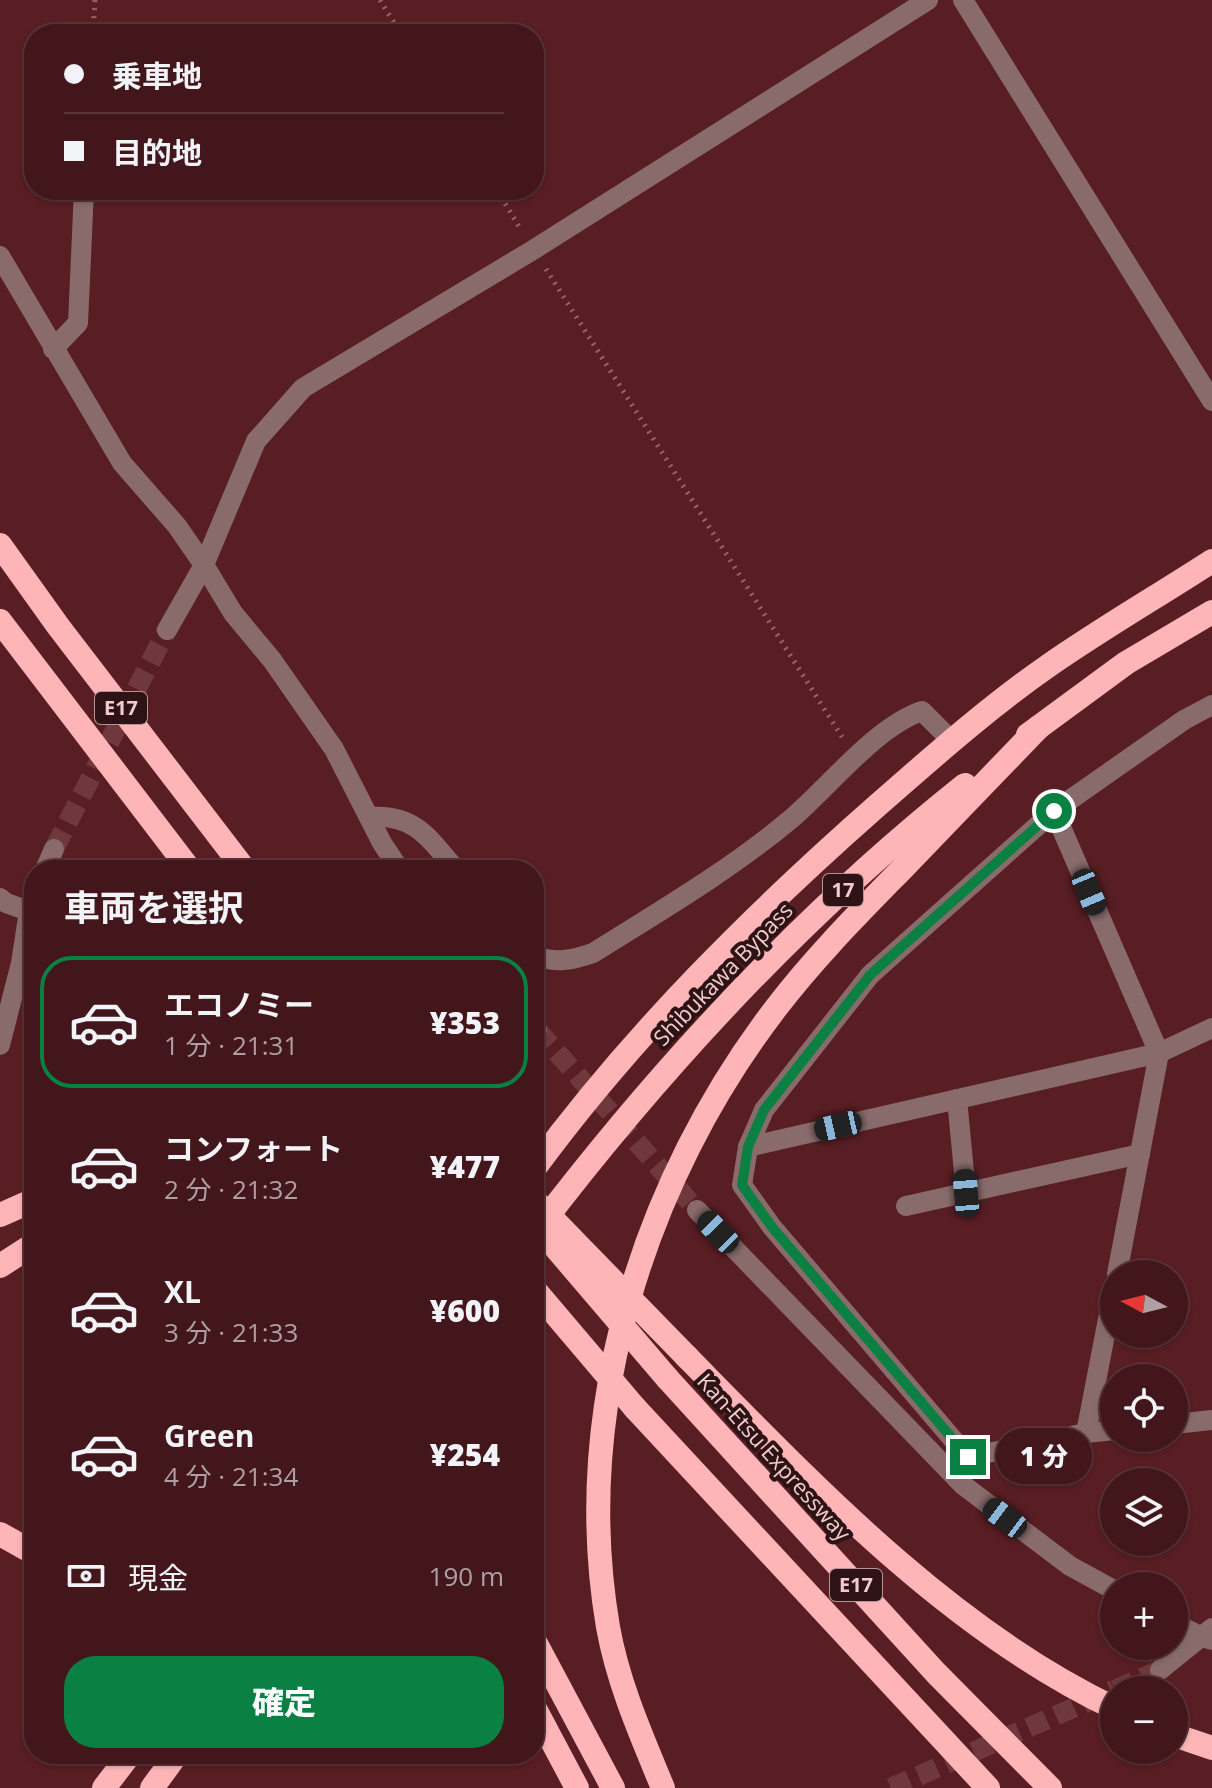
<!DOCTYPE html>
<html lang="ja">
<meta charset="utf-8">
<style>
:root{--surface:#42161b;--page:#4c2328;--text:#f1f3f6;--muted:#ae9fa3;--line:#5a353a;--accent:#0b8043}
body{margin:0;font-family:"Open Sans","Noto Sans JP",sans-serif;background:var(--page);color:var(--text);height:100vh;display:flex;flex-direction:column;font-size:30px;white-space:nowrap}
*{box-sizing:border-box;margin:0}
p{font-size:26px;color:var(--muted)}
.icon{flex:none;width:44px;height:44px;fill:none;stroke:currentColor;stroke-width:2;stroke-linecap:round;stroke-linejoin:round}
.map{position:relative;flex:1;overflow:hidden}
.drawer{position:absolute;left:24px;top:860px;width:520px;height:904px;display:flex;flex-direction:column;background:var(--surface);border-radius:32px;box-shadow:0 2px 6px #0004,0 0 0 2px var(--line)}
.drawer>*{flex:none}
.top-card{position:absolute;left:24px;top:24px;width:520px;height:176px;border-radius:32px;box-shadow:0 2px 6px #0004,0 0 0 2px var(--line);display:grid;align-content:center;height:176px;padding:0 40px;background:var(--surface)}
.needle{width:52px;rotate:277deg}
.buttons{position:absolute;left:1100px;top:1260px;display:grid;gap:16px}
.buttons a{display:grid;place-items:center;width:88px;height:88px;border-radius:50%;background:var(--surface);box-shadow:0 2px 6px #0004,0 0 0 2px var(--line);font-size:40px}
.end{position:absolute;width:36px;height:36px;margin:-18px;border:10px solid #0b8043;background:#fff;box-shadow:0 0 0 4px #fff}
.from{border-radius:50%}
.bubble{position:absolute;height:56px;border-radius:28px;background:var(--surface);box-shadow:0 2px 6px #0004,0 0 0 2px var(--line);font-size:26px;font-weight:800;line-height:56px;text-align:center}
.car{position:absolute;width:24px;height:48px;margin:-24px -12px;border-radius:10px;box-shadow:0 0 6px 2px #0007;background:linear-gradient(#222 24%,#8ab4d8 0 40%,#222 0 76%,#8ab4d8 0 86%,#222 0)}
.top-card b{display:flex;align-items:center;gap:28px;height:76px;font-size:30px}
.top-card b+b{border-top:2px solid var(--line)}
.top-card i{width:20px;height:20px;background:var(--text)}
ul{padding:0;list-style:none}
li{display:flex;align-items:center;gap:24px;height:132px;margin:0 16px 12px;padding:0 24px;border:4px solid transparent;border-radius:32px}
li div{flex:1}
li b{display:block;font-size:30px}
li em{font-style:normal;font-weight:800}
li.current{border-color:var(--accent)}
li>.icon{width:72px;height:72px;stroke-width:1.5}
h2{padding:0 40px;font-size:36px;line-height:96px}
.pay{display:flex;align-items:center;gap:20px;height:88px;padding:0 40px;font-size:30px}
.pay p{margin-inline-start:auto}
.cta{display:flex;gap:16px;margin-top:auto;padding:16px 40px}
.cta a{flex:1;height:92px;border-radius:32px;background:var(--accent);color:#fff;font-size:32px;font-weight:800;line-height:92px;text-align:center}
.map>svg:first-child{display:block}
</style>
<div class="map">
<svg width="1212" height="1788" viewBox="0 0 1212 1788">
<rect width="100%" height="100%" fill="#581e24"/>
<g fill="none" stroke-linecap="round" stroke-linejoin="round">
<g stroke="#6f383d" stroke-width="20" stroke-dasharray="20 10" stroke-linecap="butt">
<polyline points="54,849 167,630"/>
<polyline points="537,1030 697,1210"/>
<polyline points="1115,1690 1160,1670"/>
<polyline points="891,1788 1114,1690"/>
</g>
<g stroke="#956467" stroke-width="5" stroke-dasharray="2 6" stroke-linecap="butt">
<polyline points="380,0 401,34"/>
<polyline points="93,34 95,0"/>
<polyline points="497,190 521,230"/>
<polyline points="546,269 842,737"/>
</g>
<g stroke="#896b6c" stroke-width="20">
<polyline points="963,0 1212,401"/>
<polyline points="0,256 122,463 177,526 204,565 233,613 272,660 334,749 382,843 400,870"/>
<polyline points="53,349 78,323 84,190"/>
<polyline points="167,630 204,565 256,441 303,388 533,250 928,0"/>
<polyline points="1054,811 1159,1053 1117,1274"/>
<path d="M370 817C415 814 429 838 456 870"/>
<polyline points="45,870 54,849"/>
<polyline points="0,898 6,903 29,911"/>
<path d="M534 955C554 964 573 960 593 953 660 911 730 870 791 819 829 787 875 727 922 711L952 741"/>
<polyline points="534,1027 537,1030"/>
<polyline points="0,1045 21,963 29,911 34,898"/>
<polyline points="957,1099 966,1193"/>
<polyline points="748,1147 1159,1053 1212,1028"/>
<polyline points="906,1206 1140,1154"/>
<polyline points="697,1210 963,1485 1070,1566 1114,1590"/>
<polyline points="1174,1424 1212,1420"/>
<polyline points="1086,1433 1114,1288"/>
<polyline points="968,1457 772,1227 742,1185 748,1147 764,1110 870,975 1054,811 1184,720 1212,705"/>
<polyline points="968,1457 1086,1433 1114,1430"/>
<polyline points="1174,1623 1202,1637 1212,1640"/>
<polyline points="1160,1670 1212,1628"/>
</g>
<g stroke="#feb5b7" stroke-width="24">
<polyline points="0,545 58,626 245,870"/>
<polyline points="0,621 190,870"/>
<polyline points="1028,735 1126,663 1212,612"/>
<path d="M534 1169C633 1034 754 914 879 804 934 756 989 707 1048 666 1101 629 1158 596 1212 561"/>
<polyline points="0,1215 34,1200"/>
<path d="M537 1230C662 1066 803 914 965 785"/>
<polyline points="0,1266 34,1244"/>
<path d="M687 1357C813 1485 950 1630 1114 1708"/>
<polyline points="667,1378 936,1673 1050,1788"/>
<polyline points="635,1408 988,1788"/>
<polyline points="0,1534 34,1553"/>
<polyline points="534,1640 613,1788"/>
<polyline points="534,1707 577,1788"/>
<polyline points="1174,1735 1212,1748"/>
<polyline points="104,1788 130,1754"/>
<polyline points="152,1788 177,1754"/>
<path d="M663 1788C641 1735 618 1683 608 1627 571 1410 644 1180 776 1008 814 958 859 913 903 868 948 821 994 774 1039 727"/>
</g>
<g stroke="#feb5b7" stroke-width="24">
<polyline points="534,1200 687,1357"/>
<polyline points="538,1227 667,1378"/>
<polyline points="534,1289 635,1408"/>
</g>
</g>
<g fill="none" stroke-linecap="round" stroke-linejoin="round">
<polyline stroke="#0b8043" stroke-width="10" points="968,1457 772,1227 742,1185 748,1147 764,1110 870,975 1054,811"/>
</g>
<g text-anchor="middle" stroke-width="8" stroke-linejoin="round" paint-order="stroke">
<g fill="#2d1315" stroke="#b69495" stroke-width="2">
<rect x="95" y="692" width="52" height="32" rx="6"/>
<rect x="823" y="874" width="40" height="32" rx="6"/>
<rect x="830" y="1569" width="52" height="32" rx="6"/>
</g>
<g font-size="20" font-weight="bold" fill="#f1cccc">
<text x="121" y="715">E17</text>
<text x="843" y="897">17</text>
<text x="856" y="1592">E17</text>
</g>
<g font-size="22" fill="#f1cccc" stroke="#2d1315">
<text transform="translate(723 974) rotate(-46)" y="8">Shibukawa Bypass</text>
<text transform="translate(774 1457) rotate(48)" y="8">Kan-Etsu Expressway</text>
</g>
</g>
</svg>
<div class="buttons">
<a><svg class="needle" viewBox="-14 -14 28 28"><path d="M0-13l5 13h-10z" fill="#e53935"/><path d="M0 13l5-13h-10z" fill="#ae9fa3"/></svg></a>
<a><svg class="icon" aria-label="locate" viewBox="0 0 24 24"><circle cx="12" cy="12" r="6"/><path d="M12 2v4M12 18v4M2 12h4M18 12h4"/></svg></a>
<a><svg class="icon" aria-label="layers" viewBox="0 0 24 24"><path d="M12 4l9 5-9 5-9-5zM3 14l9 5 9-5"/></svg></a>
<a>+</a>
<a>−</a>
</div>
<i class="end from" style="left:1054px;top:811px"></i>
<i class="end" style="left:968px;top:1457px"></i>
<div class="bubble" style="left:996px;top:1428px;width:96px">1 分</div>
<i class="car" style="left:1089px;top:892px;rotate:157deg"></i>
<i class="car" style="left:838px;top:1126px;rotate:257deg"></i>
<i class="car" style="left:966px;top:1193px;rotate:355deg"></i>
<i class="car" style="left:718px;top:1232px;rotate:316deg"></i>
<i class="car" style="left:1005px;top:1518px;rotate:307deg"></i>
<div class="top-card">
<b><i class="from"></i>乗車地</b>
<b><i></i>目的地</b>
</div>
<section class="drawer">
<h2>車両を選択</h2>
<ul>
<li class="current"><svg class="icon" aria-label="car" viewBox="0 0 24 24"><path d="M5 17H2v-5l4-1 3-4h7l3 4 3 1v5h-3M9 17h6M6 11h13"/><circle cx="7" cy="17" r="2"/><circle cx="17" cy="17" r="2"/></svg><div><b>エコノミー</b><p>1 分 · 21:31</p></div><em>¥353</em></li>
<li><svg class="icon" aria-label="car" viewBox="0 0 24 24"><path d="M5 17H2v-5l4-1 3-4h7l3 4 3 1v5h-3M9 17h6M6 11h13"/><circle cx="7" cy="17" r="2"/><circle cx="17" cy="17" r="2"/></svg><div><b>コンフォート</b><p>2 分 · 21:32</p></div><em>¥477</em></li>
<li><svg class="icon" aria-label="car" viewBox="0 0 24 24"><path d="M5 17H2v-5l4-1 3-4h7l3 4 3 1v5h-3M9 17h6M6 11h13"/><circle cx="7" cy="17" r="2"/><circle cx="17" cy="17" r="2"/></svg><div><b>XL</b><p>3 分 · 21:33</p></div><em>¥600</em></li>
<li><svg class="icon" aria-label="car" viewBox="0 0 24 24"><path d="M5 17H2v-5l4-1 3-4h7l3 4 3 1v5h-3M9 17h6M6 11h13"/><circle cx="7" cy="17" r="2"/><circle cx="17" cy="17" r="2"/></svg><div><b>Green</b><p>4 分 · 21:34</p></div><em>¥254</em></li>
</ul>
<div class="pay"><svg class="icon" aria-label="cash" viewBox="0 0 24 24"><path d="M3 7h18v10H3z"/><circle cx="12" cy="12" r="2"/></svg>現金<p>190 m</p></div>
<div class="cta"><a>確定</a></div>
</section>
</div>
